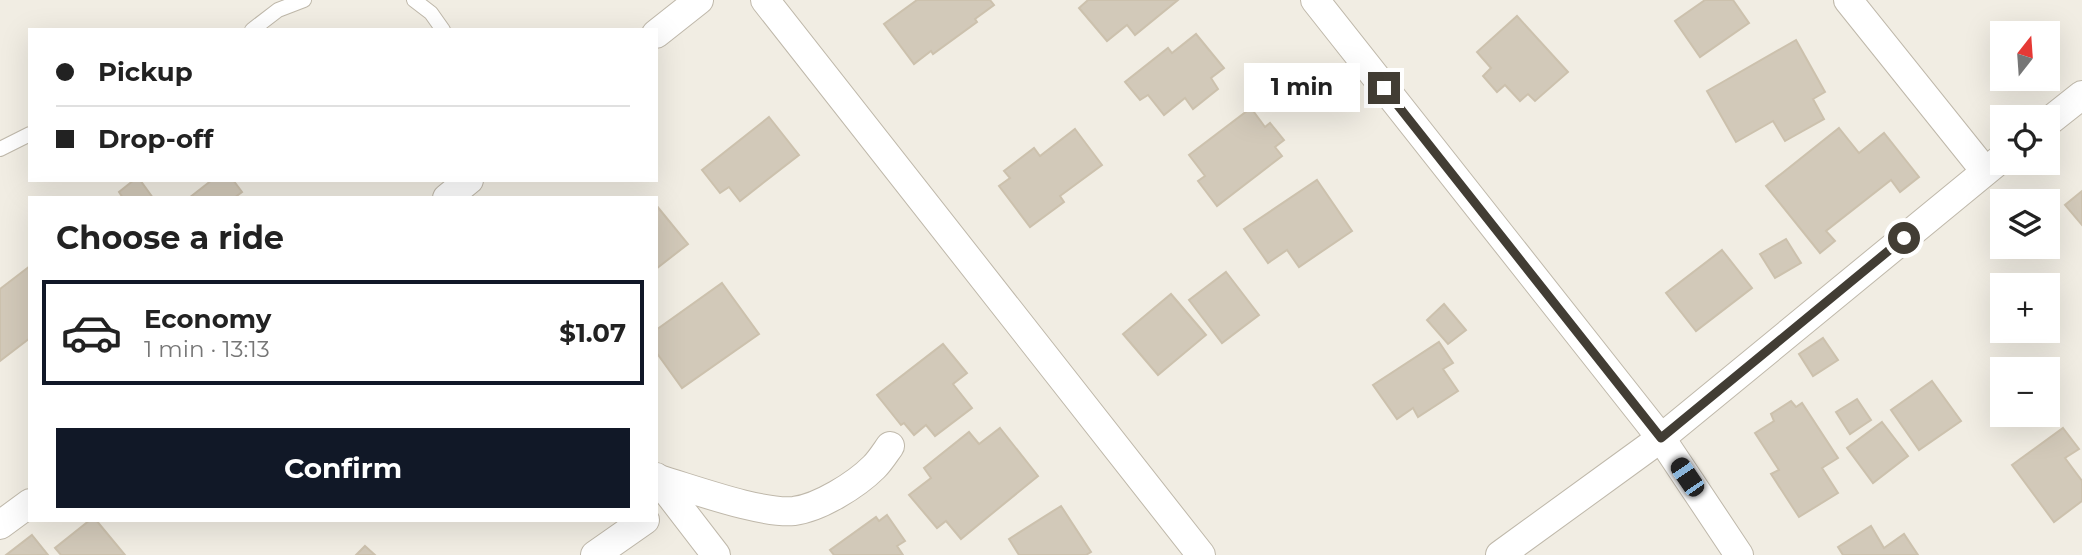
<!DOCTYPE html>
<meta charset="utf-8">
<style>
:root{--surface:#fff;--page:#f2f2f2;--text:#222;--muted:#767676;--line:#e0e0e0;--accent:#111827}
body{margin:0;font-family:Montserrat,sans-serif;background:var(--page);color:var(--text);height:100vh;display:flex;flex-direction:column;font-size:26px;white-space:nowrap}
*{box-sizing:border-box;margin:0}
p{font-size:23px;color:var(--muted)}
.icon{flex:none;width:38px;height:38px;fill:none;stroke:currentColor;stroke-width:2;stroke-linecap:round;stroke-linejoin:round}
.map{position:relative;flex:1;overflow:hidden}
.sheet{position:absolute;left:28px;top:196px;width:630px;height:326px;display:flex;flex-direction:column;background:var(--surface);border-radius:0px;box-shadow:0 7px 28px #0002}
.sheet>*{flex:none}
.guide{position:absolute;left:28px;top:28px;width:630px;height:154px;border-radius:0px;box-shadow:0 7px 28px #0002;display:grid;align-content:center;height:154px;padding:0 28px;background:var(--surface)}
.needle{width:46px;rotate:17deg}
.controls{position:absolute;left:1990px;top:21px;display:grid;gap:14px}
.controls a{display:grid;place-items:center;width:70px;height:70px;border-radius:0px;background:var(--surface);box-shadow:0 7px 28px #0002;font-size:35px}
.end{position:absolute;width:32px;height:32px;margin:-16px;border:9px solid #423d34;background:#fff;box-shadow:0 0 0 4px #fff}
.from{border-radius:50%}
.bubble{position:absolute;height:49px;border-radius:0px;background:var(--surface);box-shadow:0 7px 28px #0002;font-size:23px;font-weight:700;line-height:49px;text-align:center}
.car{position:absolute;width:21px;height:42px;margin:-21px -10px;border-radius:9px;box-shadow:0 0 5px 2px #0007;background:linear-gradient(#222 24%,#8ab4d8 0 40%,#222 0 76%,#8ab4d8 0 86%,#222 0)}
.guide b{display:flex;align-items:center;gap:24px;height:66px;font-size:26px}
.guide b+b{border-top:2px solid var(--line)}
.guide i{width:18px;height:18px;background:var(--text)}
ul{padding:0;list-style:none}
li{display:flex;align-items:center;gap:21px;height:105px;margin:0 14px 10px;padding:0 14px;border:4px solid transparent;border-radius:0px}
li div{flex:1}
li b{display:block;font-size:26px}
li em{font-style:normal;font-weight:700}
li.current{border-color:var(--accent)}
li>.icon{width:63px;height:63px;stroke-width:1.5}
h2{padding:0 28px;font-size:32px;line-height:84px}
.primary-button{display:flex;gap:14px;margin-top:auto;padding:14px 28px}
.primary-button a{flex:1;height:80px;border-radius:0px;background:var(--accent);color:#fff;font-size:28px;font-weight:700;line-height:80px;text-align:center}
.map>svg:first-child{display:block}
</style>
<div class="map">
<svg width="2082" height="555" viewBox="0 0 2082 555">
<rect width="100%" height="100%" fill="#f1ede3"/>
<g fill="#d2c9b9" stroke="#ccc1ad" stroke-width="2">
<polygon points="917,0 990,0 994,5 975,19 977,22 933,54 931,51 914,64 884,24"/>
<polygon points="1088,0 1178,0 1135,35 1127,25 1107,41 1079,8"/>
<polygon points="1705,0 1733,0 1749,23 1700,57 1675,21"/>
<polygon points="1517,16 1568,72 1535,101 1528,94 1520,101 1505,85 1497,92 1483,76 1491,68 1477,52"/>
<polygon points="1196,34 1224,68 1211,78 1218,89 1193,109 1185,98 1164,115 1148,95 1140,100 1125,82 1168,48 1172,53"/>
<polygon points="1796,40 1825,92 1813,99 1824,119 1785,141 1773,121 1736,142 1707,91"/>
<polygon points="1251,108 1265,127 1270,123 1284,140 1275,147 1282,156 1217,206 1198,181 1205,176 1189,155"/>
<polygon points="769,117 799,155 740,201 729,187 720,193 702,170"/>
<polygon points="1839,128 1859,153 1884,133 1919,177 1900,192 1891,180 1826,231 1835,241 1820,253 1766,186"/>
<polygon points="1075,129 1102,165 1060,196 1064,202 1030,227 999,186 1010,178 1004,171 1034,148 1040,156"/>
<polygon points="134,180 140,180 153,198 123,198 119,192"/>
<polygon points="212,180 233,180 242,192 234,198 189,198"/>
<polygon points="1317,180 1352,231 1299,267 1287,250 1268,263 1244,229"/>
<polygon points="2082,191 2082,225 2065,205"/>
<polygon points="656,205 688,244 656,269"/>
<polygon points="1786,239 1801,263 1775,278 1760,254"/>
<polygon points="1722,250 1752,288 1696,331 1666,293"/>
<polygon points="30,266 30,338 0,361 0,289"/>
<polygon points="1226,272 1259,315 1222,343 1189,300"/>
<polygon points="722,283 759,334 682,388 656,352 656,330"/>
<polygon points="1171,294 1206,335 1158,375 1123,334"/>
<polygon points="1444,304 1466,330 1448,344 1427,320"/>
<polygon points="1823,338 1838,360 1813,376 1799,354"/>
<polygon points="1439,342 1453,363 1443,369 1458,391 1418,417 1413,408 1397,419 1373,385"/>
<polygon points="943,344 967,373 953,384 972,408 935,436 926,425 914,435 904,423 901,425 877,395"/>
<polygon points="1932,381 1961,421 1919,450 1891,410"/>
<polygon points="1857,399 1871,420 1850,434 1836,412"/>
<polygon points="1791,401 1796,407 1802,403 1838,458 1822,468 1838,493 1799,517 1771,474 1779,470 1755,433 1774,421 1771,414"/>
<polygon points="1882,422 1908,456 1873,483 1847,448"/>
<polygon points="1000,428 1038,476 961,539 946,521 937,528 909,495 931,478 924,468 969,432 979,444"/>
<polygon points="2063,428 2079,449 2065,458 2082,481 2082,501 2054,522 2012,465"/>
<polygon points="1061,506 1091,552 1086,555 1019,555 1009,539"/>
<polygon points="887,515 905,541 897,546 903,555 834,555 830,550 876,517 879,521"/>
<polygon points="90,520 96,520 125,555 61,555 55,548"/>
<polygon points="1871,526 1884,548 1904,534 1918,555 1843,555 1838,547"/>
<polygon points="32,535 48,555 6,555"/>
<polygon points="365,546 375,555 356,555"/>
</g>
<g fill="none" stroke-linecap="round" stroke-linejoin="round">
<defs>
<g id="lane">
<polyline points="414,0 431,13 443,30"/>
<polyline points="252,30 278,10 304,0"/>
<polyline points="0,149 30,134"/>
</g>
<g id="street">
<polyline points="765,0 1201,555"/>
<polyline points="1315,0 1661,438 1739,555"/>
<polyline points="1848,0 1985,171"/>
<polyline points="656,34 699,0"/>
<polyline points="2048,122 2082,95"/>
<polyline points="447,198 469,180"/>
<polyline points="656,477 716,555"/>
<path d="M658 479C693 489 760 514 794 511 819 508 856 485 874 467 880 461 885 453 890 446"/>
<polyline points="0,525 30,503"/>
<polyline points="595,555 645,520"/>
<polyline points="1500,555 1661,438 2002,158"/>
</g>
</defs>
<use href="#lane" stroke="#bfb8aa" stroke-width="16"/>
<use href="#street" stroke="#bfb8aa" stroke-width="30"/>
<use href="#lane" stroke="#fff" stroke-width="14"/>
<use href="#street" stroke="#fff" stroke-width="28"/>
</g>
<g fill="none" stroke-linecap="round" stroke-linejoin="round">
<polyline stroke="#423d34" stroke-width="9" points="1384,88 1661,438 1904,238"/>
</g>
</svg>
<div class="controls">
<a><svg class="needle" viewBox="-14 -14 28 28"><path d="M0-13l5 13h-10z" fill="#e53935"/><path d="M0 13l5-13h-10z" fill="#767676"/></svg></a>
<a><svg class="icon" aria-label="locate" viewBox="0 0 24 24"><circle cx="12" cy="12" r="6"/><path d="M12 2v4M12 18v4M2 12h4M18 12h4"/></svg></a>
<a><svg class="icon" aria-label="layers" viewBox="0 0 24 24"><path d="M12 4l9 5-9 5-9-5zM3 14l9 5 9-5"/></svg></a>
<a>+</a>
<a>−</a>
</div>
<i class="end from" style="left:1904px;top:238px"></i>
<i class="end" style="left:1384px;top:88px"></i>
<div class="bubble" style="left:1244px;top:63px;width:116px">1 min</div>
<i class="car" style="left:1687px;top:477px;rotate:326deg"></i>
<div class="guide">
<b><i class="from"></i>Pickup</b>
<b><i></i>Drop-off</b>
</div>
<section class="sheet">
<h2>Choose a ride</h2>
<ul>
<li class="current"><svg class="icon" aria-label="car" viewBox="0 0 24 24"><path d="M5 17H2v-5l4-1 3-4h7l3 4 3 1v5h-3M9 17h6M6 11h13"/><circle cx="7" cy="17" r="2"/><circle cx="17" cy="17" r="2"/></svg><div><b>Economy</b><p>1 min · 13:13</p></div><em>$1.07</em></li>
</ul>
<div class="primary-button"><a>Confirm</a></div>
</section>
</div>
